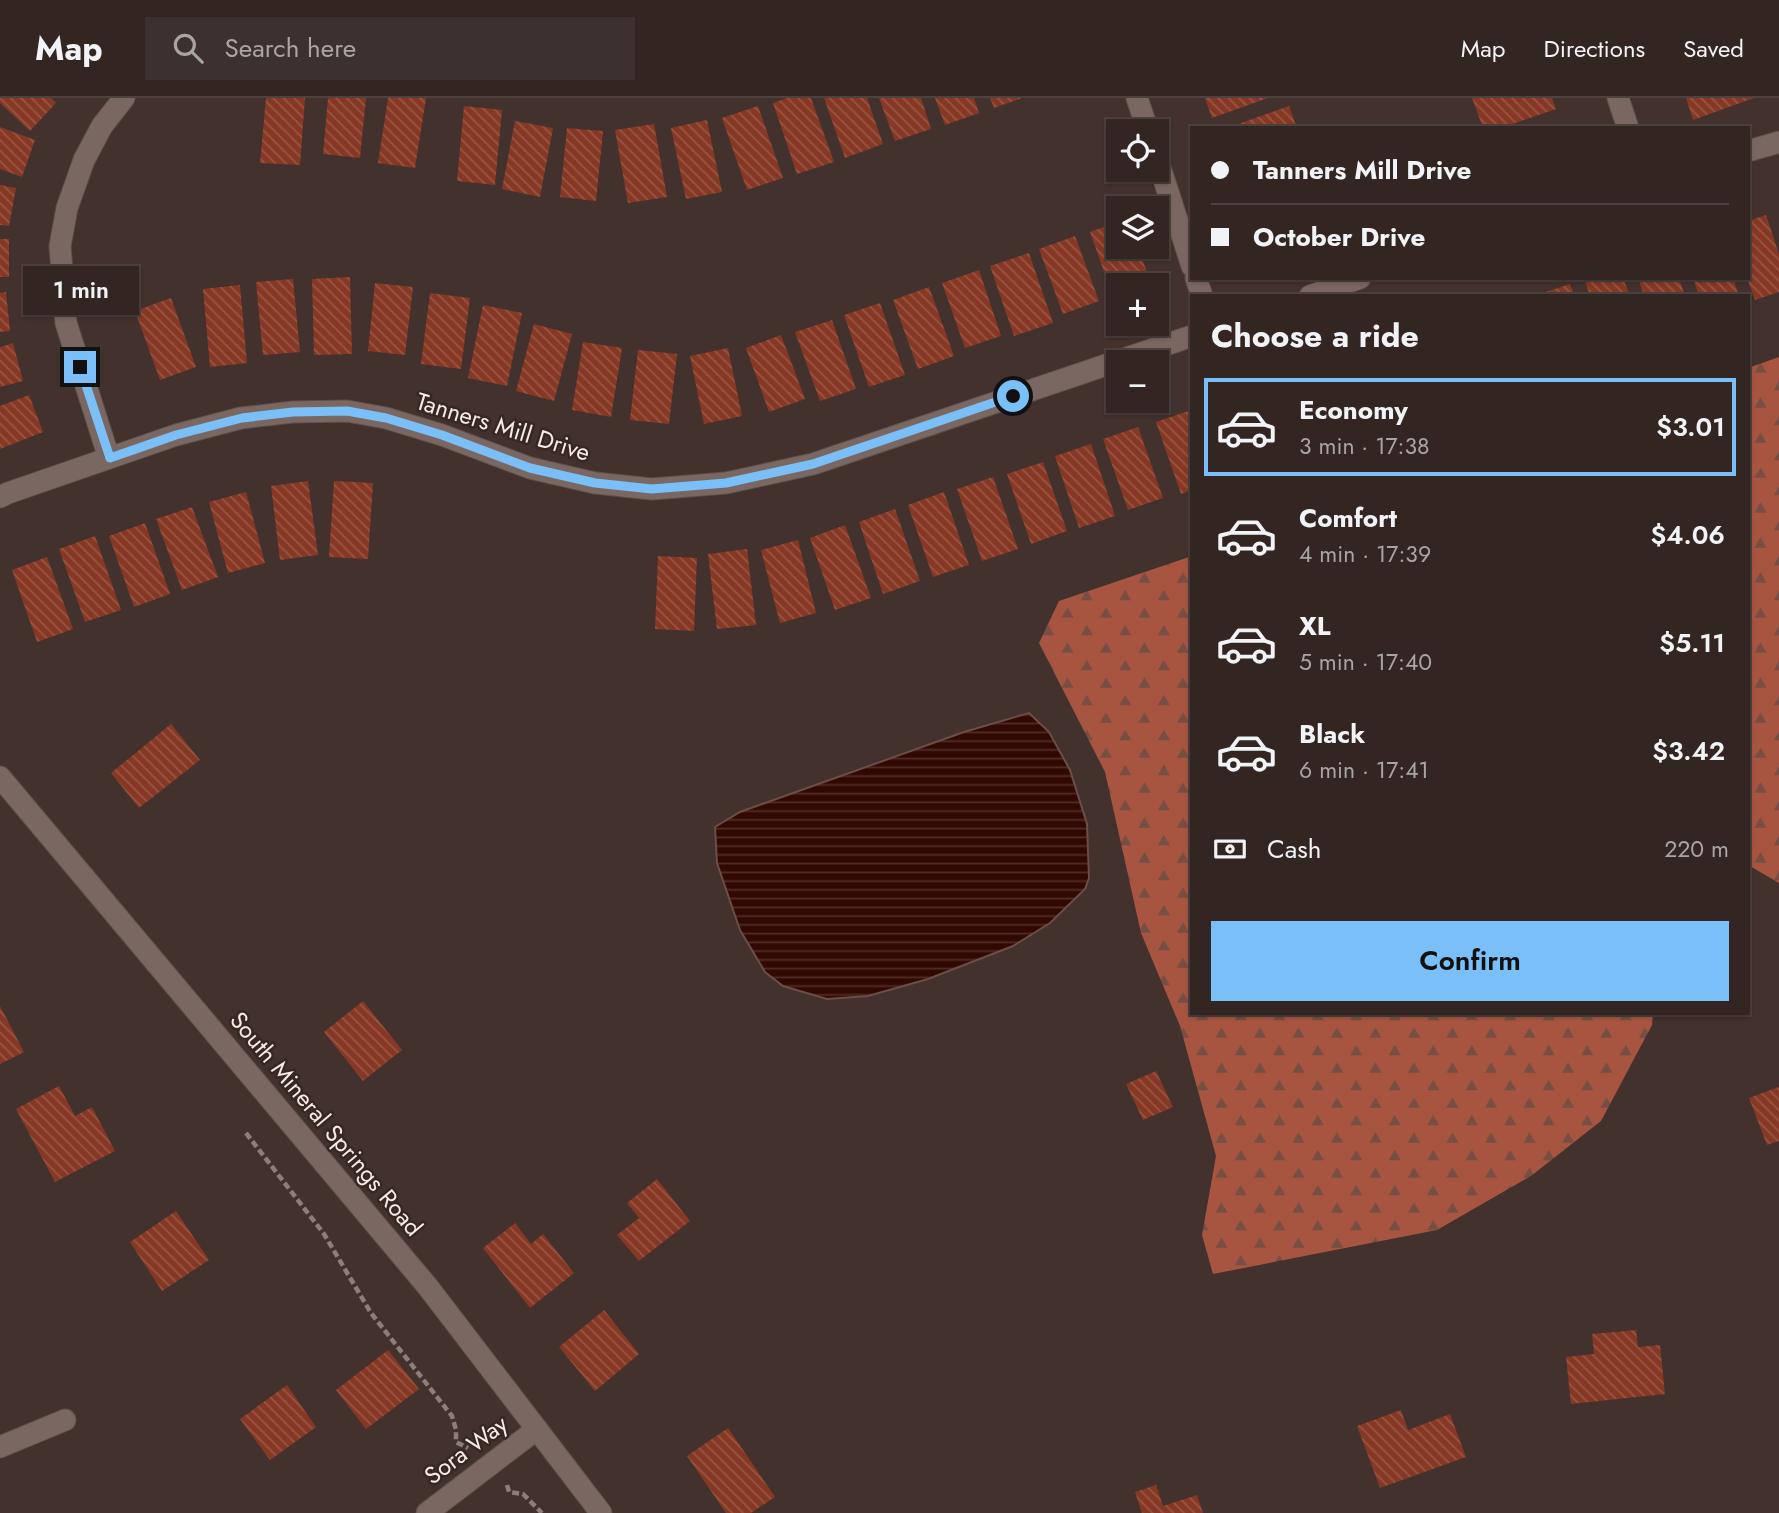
<!DOCTYPE html>
<meta charset="utf-8">
<style>
:root{--surface:#322522;--page:#3d312f;--text:#f1f3f6;--muted:#a8a5a5;--line:#4d4240;--accent:#7abff8}
body{margin:0;font-family:Jost,sans-serif;background:var(--page);color:var(--text);height:100vh;display:flex;flex-direction:column;font-size:26px;white-space:nowrap}
*{box-sizing:border-box;margin:0}
p{font-size:23px;color:var(--muted)}
.icon{flex:none;width:38px;height:38px;fill:none;stroke:currentColor;stroke-width:2;stroke-linecap:round;stroke-linejoin:round}
.map{position:relative;flex:1;overflow:hidden}
.drawer{position:absolute;left:1190px;top:196px;width:560px;height:721px;display:flex;flex-direction:column;background:var(--surface);border-radius:0px;box-shadow:0 2px 5px #0004,0 0 0 2px var(--line)}
.drawer>*{flex:none}
.guide{position:absolute;left:1190px;top:28px;width:560px;height:154px;border-radius:0px;box-shadow:0 2px 5px #0004,0 0 0 2px var(--line);display:grid;align-content:center;height:154px;padding:0 21px;background:var(--surface)}
.tools{position:absolute;left:1106px;top:21px;display:grid;gap:14px}
.tools a{display:grid;place-items:center;width:63px;height:63px;border-radius:0px;background:var(--surface);box-shadow:0 2px 5px #0004,0 0 0 2px var(--line);font-size:35px}
.end{position:absolute;width:32px;height:32px;margin:-16px;border:9px solid #7abff8;background:#111;box-shadow:0 0 0 4px #111}
.from{border-radius:50%}
.bubble{position:absolute;height:49px;border-radius:0px;background:var(--surface);box-shadow:0 2px 5px #0004,0 0 0 2px var(--line);font-size:23px;font-weight:600;line-height:49px;text-align:center}
.guide b{display:flex;align-items:center;gap:24px;height:66px;font-size:26px}
.guide b+b{border-top:2px solid var(--line)}
.guide i{width:18px;height:18px;background:var(--text)}
ul{padding:0;list-style:none}
li{display:flex;align-items:center;gap:21px;height:98px;margin:0 14px 10px;padding:0 7px;border:4px solid transparent;border-radius:0px}
li div{flex:1}
li b{display:block;font-size:26px}
li em{font-style:normal;font-weight:600}
li.current{border-color:var(--accent)}
li>.icon{width:63px;height:63px;stroke-width:1.5}
h2{padding:0 21px;font-size:32px;line-height:84px}
.pay{display:flex;align-items:center;gap:18px;height:77px;padding:0 21px;font-size:26px}
.pay p{margin-inline-start:auto}
.primary-button{display:flex;gap:14px;margin-top:auto;padding:14px 21px}
.primary-button a{flex:1;height:80px;border-radius:0px;background:var(--accent);color:#111;font-size:28px;font-weight:600;line-height:80px;text-align:center}
header{display:flex;align-items:center;gap:42px;box-sizing:border-box;height:98px;padding:0 35px;background:var(--surface);border-bottom:2px solid var(--line)}
header strong{font-size:33px}
nav{display:flex;gap:38px;margin-inline-start:auto;font-size:24px}
.search{width:490px;height:63px;background:var(--page);display:flex;align-items:center;gap:18px;box-sizing:border-box;padding:0 24px;border-radius:0px;color:var(--muted);font-size:26px}
.map>svg:first-child{display:block}
</style>
<header>
<strong>Map</strong>
<div class="search"><svg class="icon" aria-label="search" viewBox="0 0 24 24"><circle cx="10" cy="10" r="6"/><path d="M15 15l6 6"/></svg>Search here</div>
<nav><a>Map</a><a>Directions</a><a>Saved</a></nav>
</header>
<div class="map">
<svg width="1779" height="1415" viewBox="0 0 1779 1415">
<defs>
<pattern id="forest-firs" width="22" height="20" patternUnits="userSpaceOnUse" patternTransform="scale(1.75)"><rect width="22" height="20" fill="#a75540"/><path d="M5 1l3.5 6h-7zM16 11l3.5 6h-7z" fill="#784e43"/></pattern>
<pattern id="water-rules" width="6" height="5" patternUnits="userSpaceOnUse" patternTransform="scale(1.75)"><rect width="6" height="5" fill="#310902"/><path d="M0 2.5h6" fill="none" stroke="#4f2d27"/></pattern>
<pattern id="building-back-hatch" width="6" height="6" patternUnits="userSpaceOnUse" patternTransform="scale(1.75)"><rect width="6" height="6" fill="#863824"/><path d="M-1 5l2 2M0 0l6 6M5-1l2 2" fill="none" stroke="#985544"/></pattern>
</defs>
<rect width="100%" height="100%" fill="#42312d"/>
<g fill="url(#forest-firs)">
<polygon points="1779,259 1779,785 1748,767 1748,270"/>
<polygon points="1192,458 1192,915 1653,915 1652,927 1601,1023 1531,1078 1437,1132 1213,1176 1202,1137 1216,1058 1180,928 1141,835 1105,674 1039,545 1059,503"/>
</g>
<polygon fill="url(#water-rules)" stroke="#6c4d47" stroke-width="2" points="1029,615 1049,634 1070,672 1087,726 1089,780 1085,791 1050,825 1013,848 928,881 868,898 827,901 783,888 765,874 740,832 717,765 715,729 740,714 964,634"/>
<g fill="url(#building-back-hatch)">
<polygon points="0,0 51,0 56,5 30,33 0,5"/>
<polygon points="266,0 305,0 300,67 260,65"/>
<polygon points="328,0 366,0 360,60 323,56"/>
<polygon points="388,0 426,0 415,70 378,65"/>
<polygon points="787,0 811,0 834,64 797,76 773,5"/>
<polygon points="824,0 867,0 883,46 845,60"/>
<polygon points="879,0 921,0 931,31 895,43"/>
<polygon points="935,0 974,0 979,15 945,27"/>
<polygon points="990,0 1022,0 994,10"/>
<polygon points="1205,0 1268,0 1212,20"/>
<polygon points="1472,0 1552,0 1556,11 1501,30 1483,30"/>
<polygon points="1686,0 1754,0 1693,22"/>
<polygon points="464,8 502,12 495,87 457,83"/>
<polygon points="758,8 783,80 747,92 722,20"/>
<polygon points="1289,8 1297,30 1230,30 1230,29"/>
<polygon points="707,22 722,94 686,101 671,30"/>
<polygon points="515,23 553,30 540,99 502,91"/>
<polygon points="654,26 667,99 628,105 615,32"/>
<polygon points="0,29 35,42 22,79 0,71"/>
<polygon points="567,30 603,33 596,103 560,99"/>
<polygon points="0,87 16,90 9,128 0,127"/>
<polygon points="1766,117 1779,156 1779,194 1755,202 1747,180 1748,123"/>
<polygon points="1118,124 1118,149 1138,149 1151,186 1118,187 1118,198 1113,199 1090,134"/>
<polygon points="1075,138 1099,203 1063,216 1039,151"/>
<rect x="0" y="141" width="9" height="38"/>
<polygon points="1029,155 1053,225 1014,238 990,168"/>
<polygon points="979,172 1001,238 965,250 942,185"/>
<polygon points="350,179 352,256 314,257 312,181"/>
<polygon points="1584,180 1623,180 1630,198 1590,198"/>
<polygon points="1638,180 1679,180 1685,198 1644,198"/>
<polygon points="1693,180 1733,180 1739,198 1699,198"/>
<polygon points="293,181 300,254 263,257 256,184"/>
<polygon points="375,185 413,189 405,257 368,253"/>
<polygon points="1570,186 1575,198 1537,198 1537,197"/>
<polygon points="240,187 247,265 210,269 203,191"/>
<polygon points="929,189 954,258 918,271 893,202"/>
<polygon points="6,194 10,233 0,234 0,195"/>
<polygon points="430,195 470,200 461,271 421,266"/>
<polygon points="171,200 196,269 160,282 135,213"/>
<polygon points="880,205 905,277 869,289 844,217"/>
<polygon points="483,207 522,215 507,288 468,280"/>
<polygon points="832,222 856,291 820,303 795,234"/>
<polygon points="534,226 572,236 554,303 516,293"/>
<polygon points="781,237 805,301 769,314 746,250"/>
<polygon points="583,244 622,250 611,319 572,312"/>
<polygon points="13,245 23,283 0,289 0,249"/>
<polygon points="728,250 742,318 704,326 690,258"/>
<polygon points="638,252 677,256 669,326 630,322"/>
<polygon points="29,297 43,334 0,351 0,308"/>
<polygon points="1191,312 1192,392 1181,396 1156,324"/>
<polygon points="1138,329 1163,400 1128,412 1103,341"/>
<polygon points="1091,346 1115,418 1079,430 1055,358"/>
<polygon points="1043,364 1067,433 1031,446 1007,376"/>
<polygon points="993,379 1018,451 982,463 957,391"/>
<polygon points="308,383 318,457 280,462 271,388"/>
<polygon points="334,383 373,385 368,461 329,459"/>
<polygon points="246,394 265,465 228,475 209,404"/>
<polygon points="944,394 969,467 933,479 908,407"/>
<polygon points="192,409 218,479 182,492 156,421"/>
<polygon points="895,411 920,483 883,496 859,424"/>
<polygon points="145,425 170,496 134,509 109,438"/>
<polygon points="845,427 871,500 835,512 810,440"/>
<polygon points="95,438 121,512 85,524 59,451"/>
<polygon points="798,442 816,515 780,525 761,452"/>
<polygon points="747,451 756,527 717,531 708,456"/>
<polygon points="658,458 697,460 694,533 655,531"/>
<polygon points="47,459 73,531 37,544 12,472"/>
<polygon points="171,626 200,662 139,710 111,675"/>
<polygon points="363,903 402,952 363,983 324,934"/>
<polygon points="0,908 24,954 0,966"/>
<polygon points="1156,973 1173,1009 1143,1022 1126,986"/>
<polygon points="59,988 75,1018 92,1009 115,1053 55,1084 16,1011"/>
<polygon points="1779,989 1779,1043 1767,1047 1749,1000"/>
<polygon points="657,1081 690,1123 639,1163 617,1137 639,1120 627,1105"/>
<polygon points="176,1113 209,1162 162,1193 130,1144"/>
<polygon points="515,1125 531,1146 543,1136 574,1175 530,1210 483,1150"/>
<polygon points="604,1212 639,1256 595,1293 559,1249"/>
<polygon points="1636,1232 1638,1249 1660,1247 1665,1296 1571,1306 1566,1259 1594,1256 1592,1236"/>
<polygon points="388,1252 419,1291 366,1331 336,1292"/>
<polygon points="287,1287 316,1329 270,1362 240,1321"/>
<polygon points="1401,1312 1408,1332 1450,1316 1466,1359 1380,1390 1357,1328"/>
<polygon points="728,1330 775,1399 751,1415 726,1415 687,1358"/>
<polygon points="1156,1387 1163,1408 1197,1397 1203,1415 1142,1415 1135,1394"/>
</g>
<g fill="none" stroke-linecap="round" stroke-linejoin="round">
<defs>
<g id="minor">
<polyline points="1137,0 1148,33"/>
<polyline points="1618,0 1628,30"/>
<polyline points="1748,53 1779,44"/>
<polyline points="1157,60 1192,168"/>
<polyline points="1196,180 1202,198"/>
<polyline points="1310,198 1360,180"/>
<polyline points="109,360 66,225 60,148 67,110 84,62 102,28 124,0"/>
<polyline points="0,399 8,395 176,337 241,320 293,314 347,313 386,320 442,337 530,370 595,385 652,391 726,385 813,366 1192,238"/>
<polyline points="0,1349 65,1322"/>
<polyline points="427,1415 537,1331"/>
</g>
<polyline id="tertiary" points="0,679 428,1189 601,1415"/>
</defs>
<use href="#minor" stroke="#5e504c" stroke-width="23"/>
<use href="#tertiary" stroke="#5e504c" stroke-width="23"/>
<g stroke="#8c7e7a" stroke-width="4.5" stroke-dasharray="7 3.5" stroke-linecap="butt">
<polyline points="246,1035 324,1136 371,1215 452,1318 456,1332 456,1344 468,1350"/>
<polyline points="507,1387 509,1394 523,1396 542,1415"/>
</g>
<use href="#minor" stroke="#7a6762" stroke-width="21"/>
<use href="#tertiary" stroke="#7a6762" stroke-width="21"/>
</g>
<g fill="none" stroke-linecap="round" stroke-linejoin="round">
<polyline stroke="#7abff8" stroke-width="9" points="80,269 110,360 176,337 242,320 293,314 347,313 386,320 442,337 530,370 595,385 652,391 726,385 813,366 1013,298"/>
</g>
<g text-anchor="middle" stroke-width="5" stroke-linejoin="round" paint-order="stroke">
<g font-size="24" fill="#f6ebe8" stroke="#372723">
<text transform="translate(503 329) rotate(17)" y="8">Tanners Mill Drive</text>
<text transform="translate(326 1026) rotate(50)" y="8">South Mineral Springs Road</text>
<text transform="translate(466 1352) rotate(-37)" y="8">Sora Way</text>
</g>
</g>
</svg>
<div class="tools">
<a><svg class="icon" aria-label="locate" viewBox="0 0 24 24"><circle cx="12" cy="12" r="6"/><path d="M12 2v4M12 18v4M2 12h4M18 12h4"/></svg></a>
<a><svg class="icon" aria-label="layers" viewBox="0 0 24 24"><path d="M12 4l9 5-9 5-9-5zM3 14l9 5 9-5"/></svg></a>
<a>+</a>
<a>−</a>
</div>
<i class="end from" style="left:1013px;top:298px"></i>
<i class="end" style="left:80px;top:269px"></i>
<div class="bubble" style="left:23px;top:168px;width:116px">1 min</div>
<div class="guide">
<b><i class="from"></i>Tanners Mill Drive</b>
<b><i></i>October Drive</b>
</div>
<section class="drawer">
<h2>Choose a ride</h2>
<ul>
<li class="current"><svg class="icon" aria-label="car" viewBox="0 0 24 24"><path d="M5 17H2v-5l4-1 3-4h7l3 4 3 1v5h-3M9 17h6M6 11h13"/><circle cx="7" cy="17" r="2"/><circle cx="17" cy="17" r="2"/></svg><div><b>Economy</b><p>3 min · 17:38</p></div><em>$3.01</em></li>
<li><svg class="icon" aria-label="car" viewBox="0 0 24 24"><path d="M5 17H2v-5l4-1 3-4h7l3 4 3 1v5h-3M9 17h6M6 11h13"/><circle cx="7" cy="17" r="2"/><circle cx="17" cy="17" r="2"/></svg><div><b>Comfort</b><p>4 min · 17:39</p></div><em>$4.06</em></li>
<li><svg class="icon" aria-label="car" viewBox="0 0 24 24"><path d="M5 17H2v-5l4-1 3-4h7l3 4 3 1v5h-3M9 17h6M6 11h13"/><circle cx="7" cy="17" r="2"/><circle cx="17" cy="17" r="2"/></svg><div><b>XL</b><p>5 min · 17:40</p></div><em>$5.11</em></li>
<li><svg class="icon" aria-label="car" viewBox="0 0 24 24"><path d="M5 17H2v-5l4-1 3-4h7l3 4 3 1v5h-3M9 17h6M6 11h13"/><circle cx="7" cy="17" r="2"/><circle cx="17" cy="17" r="2"/></svg><div><b>Black</b><p>6 min · 17:41</p></div><em>$3.42</em></li>
</ul>
<div class="pay"><svg class="icon" aria-label="cash" viewBox="0 0 24 24"><path d="M3 7h18v10H3z"/><circle cx="12" cy="12" r="2"/></svg>Cash<p>220 m</p></div>
<div class="primary-button"><a>Confirm</a></div>
</section>
</div>
